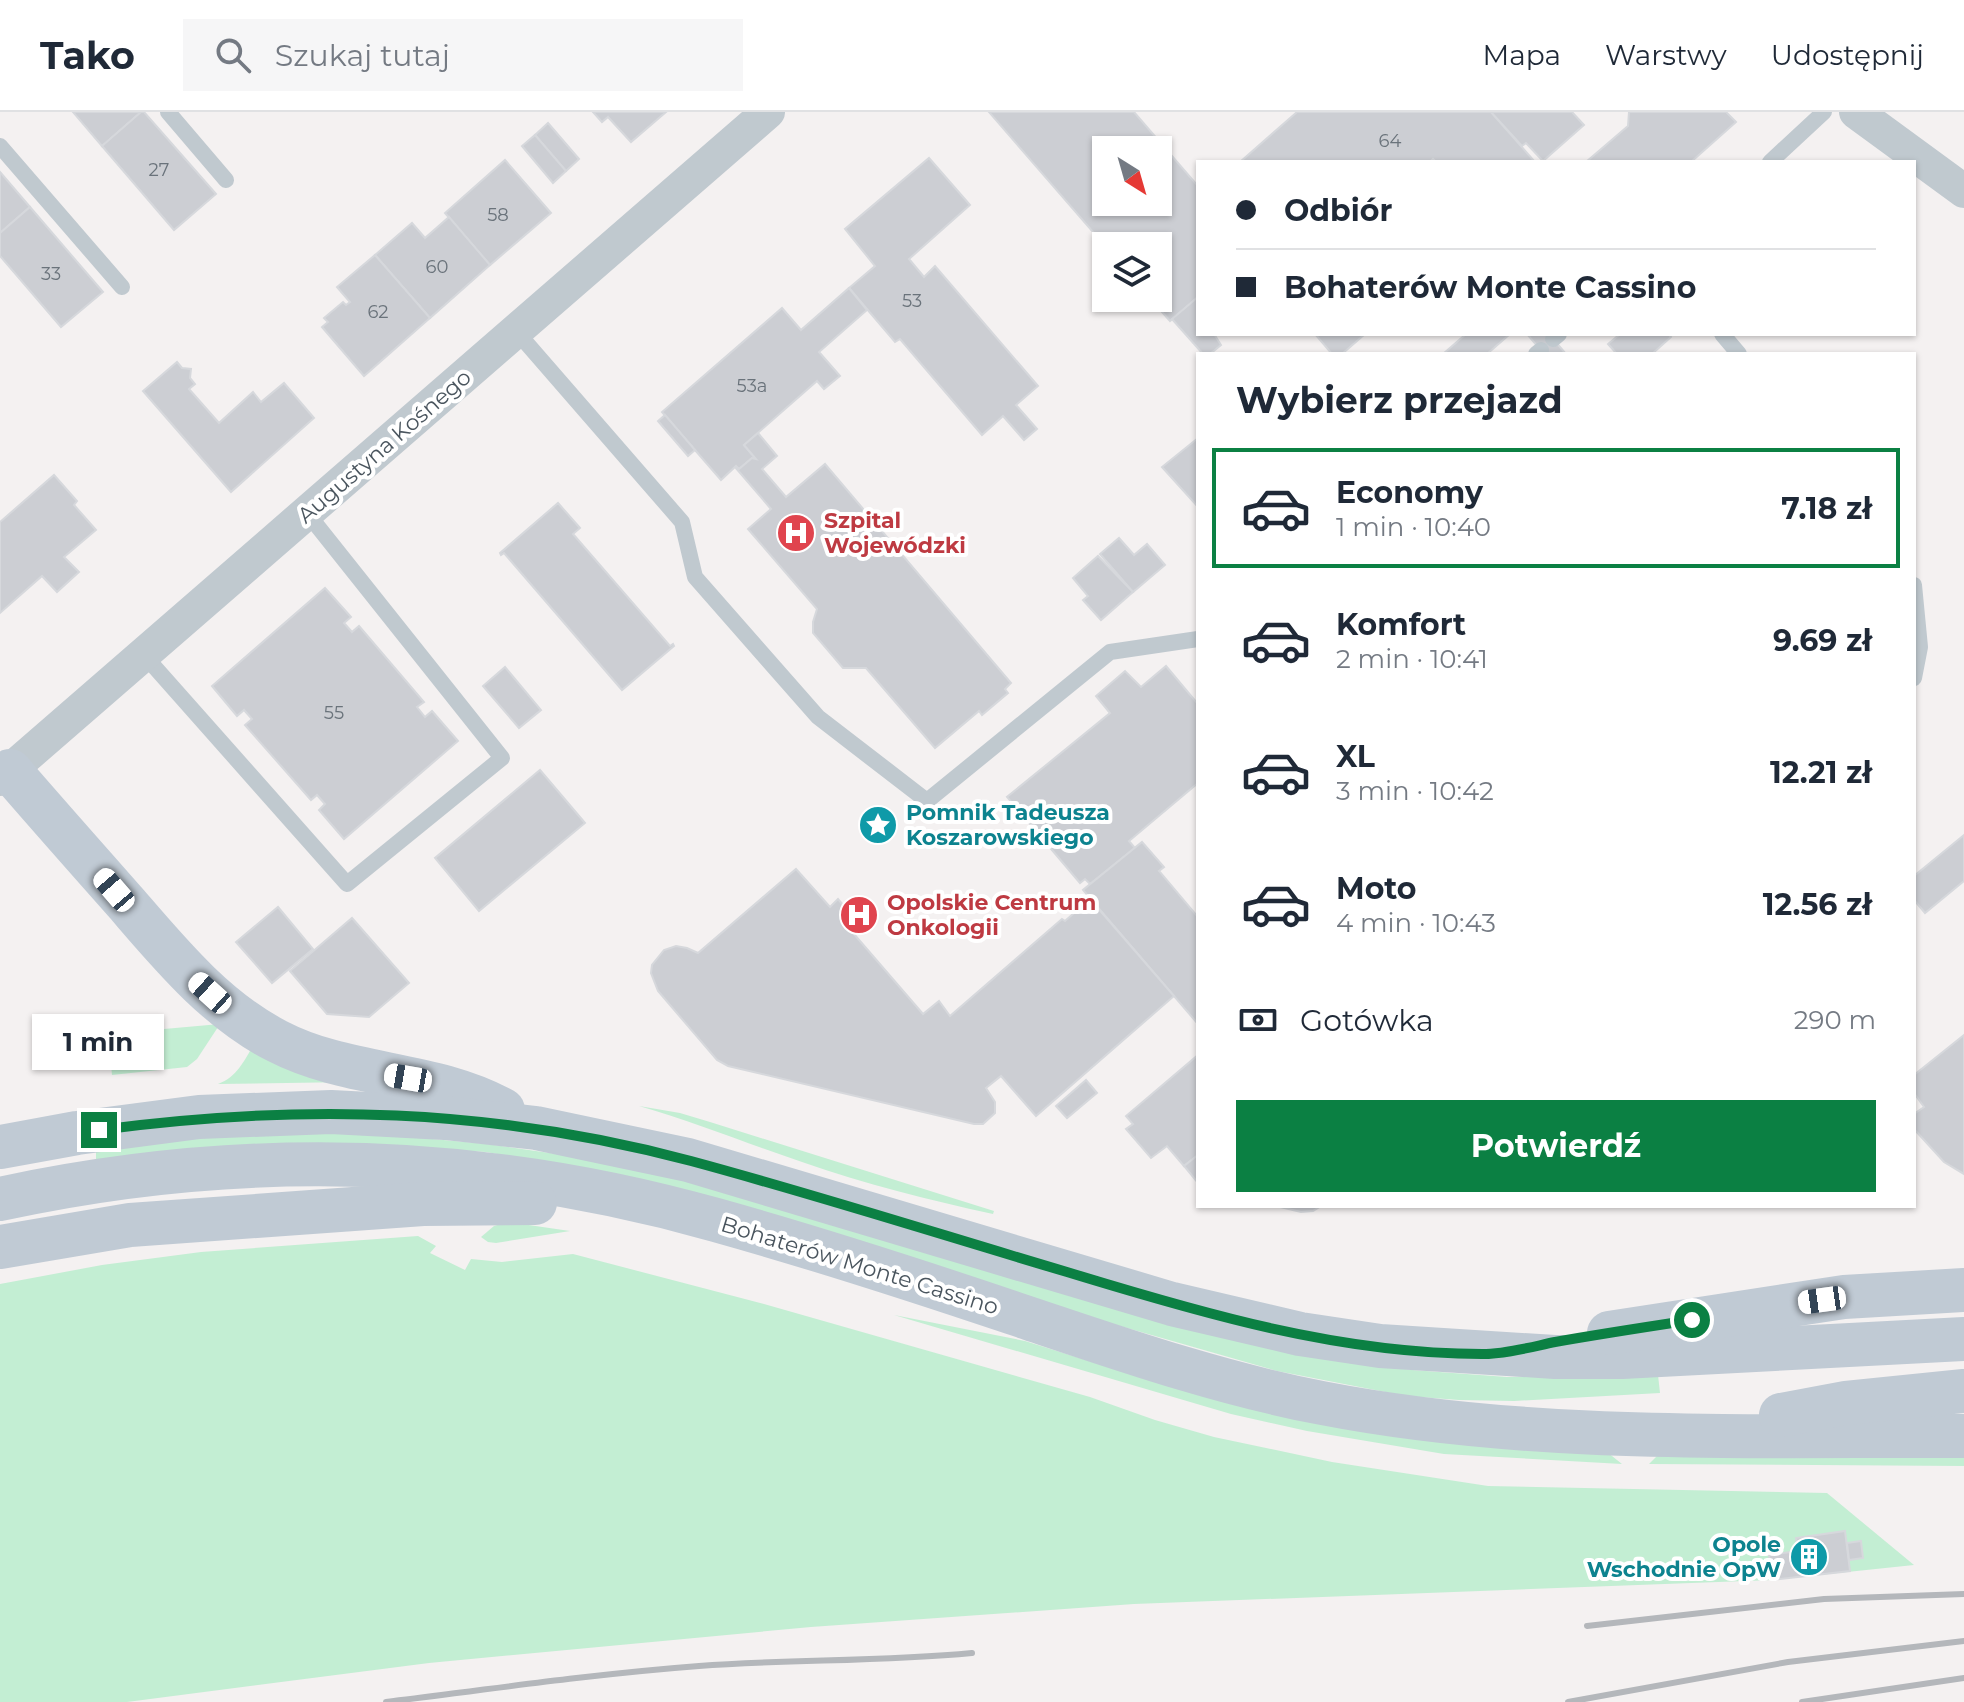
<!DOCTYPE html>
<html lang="pl">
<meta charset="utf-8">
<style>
:root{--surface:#fff;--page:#f6f6f7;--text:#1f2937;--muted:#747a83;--line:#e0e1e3;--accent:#0b8043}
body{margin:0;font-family:Montserrat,sans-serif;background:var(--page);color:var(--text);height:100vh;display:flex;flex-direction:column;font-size:30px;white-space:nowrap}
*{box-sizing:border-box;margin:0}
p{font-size:26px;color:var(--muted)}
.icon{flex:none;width:44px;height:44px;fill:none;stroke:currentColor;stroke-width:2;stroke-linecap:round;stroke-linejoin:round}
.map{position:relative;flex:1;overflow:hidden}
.panel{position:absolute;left:1196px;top:240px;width:720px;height:856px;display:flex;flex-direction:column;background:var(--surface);border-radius:0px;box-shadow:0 2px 6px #0004}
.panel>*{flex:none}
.top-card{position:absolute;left:1196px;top:48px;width:720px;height:176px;border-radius:0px;box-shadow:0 2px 6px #0004;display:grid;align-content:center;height:176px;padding:0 40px;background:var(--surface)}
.needle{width:52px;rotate:143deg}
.buttons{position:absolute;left:1092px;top:24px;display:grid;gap:16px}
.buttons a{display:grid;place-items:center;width:80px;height:80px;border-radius:0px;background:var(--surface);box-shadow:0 2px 6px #0004;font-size:40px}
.end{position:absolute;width:36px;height:36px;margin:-18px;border:10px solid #0b8043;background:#fff;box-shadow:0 0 0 4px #fff}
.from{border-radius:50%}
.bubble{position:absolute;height:56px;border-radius:0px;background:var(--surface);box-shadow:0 2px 6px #0004;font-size:26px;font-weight:700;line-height:56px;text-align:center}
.car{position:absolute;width:24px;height:48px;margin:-24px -12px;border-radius:10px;box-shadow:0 0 6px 2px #0007;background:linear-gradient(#fff 24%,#345 0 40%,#fff 0 76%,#345 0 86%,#fff 0)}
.top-card b{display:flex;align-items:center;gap:28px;height:76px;font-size:30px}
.top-card b+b{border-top:2px solid var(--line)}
.top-card i{width:20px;height:20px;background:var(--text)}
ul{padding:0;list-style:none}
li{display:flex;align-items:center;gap:24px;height:120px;margin:0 16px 12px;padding:0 24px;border:4px solid transparent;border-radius:0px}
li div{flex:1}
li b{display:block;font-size:30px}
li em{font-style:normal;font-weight:700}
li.active{border-color:var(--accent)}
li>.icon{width:72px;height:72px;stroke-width:1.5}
h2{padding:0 40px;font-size:36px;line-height:96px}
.pay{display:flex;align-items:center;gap:20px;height:88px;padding:0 40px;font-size:30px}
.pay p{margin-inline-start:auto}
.cta{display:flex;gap:16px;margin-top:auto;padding:16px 40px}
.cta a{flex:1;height:92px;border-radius:0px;background:var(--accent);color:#fff;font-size:32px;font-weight:700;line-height:92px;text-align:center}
header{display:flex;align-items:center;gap:48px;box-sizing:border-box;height:112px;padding:0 40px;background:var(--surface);border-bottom:2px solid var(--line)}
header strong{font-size:38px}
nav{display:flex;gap:44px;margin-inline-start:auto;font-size:28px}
.search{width:560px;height:72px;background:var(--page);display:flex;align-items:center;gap:20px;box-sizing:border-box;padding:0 28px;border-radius:0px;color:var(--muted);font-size:30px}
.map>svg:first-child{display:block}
</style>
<header>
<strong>Tako</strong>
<div class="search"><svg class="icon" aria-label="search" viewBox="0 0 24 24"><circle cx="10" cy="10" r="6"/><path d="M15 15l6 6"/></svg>Szukaj tutaj</div>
<nav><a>Mapa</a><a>Warstwy</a><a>Udostępnij</a></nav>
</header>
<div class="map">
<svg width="1964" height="1590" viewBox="0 0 1964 1590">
<rect width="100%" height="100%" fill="#f4f1f1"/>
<g fill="#c3eed3">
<polygon points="220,912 197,947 187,955 112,963 108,922"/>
<path d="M254 932 351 970 218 972C237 965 244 949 254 932Z"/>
<path d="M639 994 680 1001 710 1010 994 1099 993 1102C929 1088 865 1072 802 1050 748 1032 695 1010 639 994Z"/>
<polygon points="367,1021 487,1032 633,1053 1284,1239 1412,1258 1507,1265 1658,1263 1660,1281 1514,1289 1459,1288 1406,1284 1277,1259 555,1052 486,1040 422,1036 96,1048 96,1038 225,1023"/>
<polygon points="508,1110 570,1119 496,1131 488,1130 481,1125 494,1114"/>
<polygon points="418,1124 436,1134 430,1141 465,1158 471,1147 502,1150 573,1142 764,1192 1090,1285 1155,1308 1214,1325 1332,1350 1488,1374 1827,1381 1914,1453 1772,1468 1134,1492 811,1515 429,1551 127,1590 0,1590 0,1172 102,1153 201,1140"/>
<polygon points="894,1203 1025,1229 1153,1269 1607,1340 1622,1352 1444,1342 1307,1319 1231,1302"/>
<polygon points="1743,1342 1964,1346 1964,1354 1649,1352 1658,1343"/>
</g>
<g fill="#ccced3" stroke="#d6d8dc" stroke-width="2" fill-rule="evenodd">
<polygon points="73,0 141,0 102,34"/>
<polygon points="141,0 144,0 216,82 174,118 102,34"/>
<polygon points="593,0 666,0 631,30 608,5 602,10"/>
<path d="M989 0H1134L1198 74V185L1170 209 1155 192 1144 197 1128 192 1123 186H1158V134L1106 135ZM1106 38H1158V90H1106Z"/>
<polygon points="1297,0 1491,0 1535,50 1436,50 1433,47 1430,50 1240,50"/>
<polygon points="1491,0 1572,0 1584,13 1543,49 1526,31 1522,34"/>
<polygon points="1629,0 1726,0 1736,10 1691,50 1586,50 1628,14"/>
<polygon points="548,11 579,47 566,59 535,23"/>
<polygon points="535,23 566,59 553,71 522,34"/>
<polygon points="929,46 970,93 909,147 924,165 935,154 1038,274 1016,293 1037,317 1024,328 1003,304 982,323 900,227 895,230 849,176 875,154 845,117"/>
<polygon points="505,48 551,101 490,153 445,101"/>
<polygon points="0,60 30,95 0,121"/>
<polygon points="30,95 103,180 61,215 0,144 0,121"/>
<polygon points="449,105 490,153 430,206 375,143 412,111 425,126"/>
<polygon points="375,143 430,206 364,264 322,215 328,210 324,206 343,190 346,193 350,190 337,175"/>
<polygon points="849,176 867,198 819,240 840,264 824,277 817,269 744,333 756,347 752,346 739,357 736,354 721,368 662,300 782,196 801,218"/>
<polygon points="1198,185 1198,222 1214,222 1221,233 1210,242 1203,242 1172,207"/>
<polygon points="1315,222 1365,222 1342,242 1332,242"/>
<polygon points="1466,222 1510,222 1487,242 1443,242"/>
<polygon points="1527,222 1549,222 1566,242 1544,242"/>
<polygon points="1620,222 1668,222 1671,225 1652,242 1617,242 1608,232"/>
<polygon points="177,250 182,256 191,257 190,266 195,272 189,277 219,311 253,280 261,290 284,271 314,306 231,380 143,279"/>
<polygon points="665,303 695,338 688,344 658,309"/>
<polygon points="758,321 777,344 762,357 786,385 825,352 1011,571 1005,577 1008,581 982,603 979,599 935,636 866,556 843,556 813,521 813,510 817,497 748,417 771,397 735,355 739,357 752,346 756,347 744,333"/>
<polygon points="1198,326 1198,395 1162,355"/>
<polygon points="54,363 77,389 74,393 96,418 64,445 79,460 57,480 42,464 0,501 0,410"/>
<polygon points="558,391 580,416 573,422 670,534 673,532 674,534 622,578 504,441 501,443 500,441"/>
<polygon points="1119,426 1134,443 1147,432 1165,453 1133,480 1100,442"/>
<polygon points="1098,444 1133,480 1101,508 1083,488 1088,484 1073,466"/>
<polygon points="325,476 351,505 344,511 352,520 359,514 424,590 417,595 425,605 432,599 458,629 344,727 319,698 325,692 317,683 311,688 245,613 252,607 244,598 237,604 212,574"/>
<polygon points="1166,554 1198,592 1198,671 1129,729 1135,736 1090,772 1085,767 1080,771 1007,685 1110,601 1096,584 1125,559 1141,575"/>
<polygon points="505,555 541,598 519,616 483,574"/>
<polygon points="540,658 585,711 479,799 435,746"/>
<polygon points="1964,723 1964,769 1925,801 1914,788 1914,764"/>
<polygon points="1142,730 1164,755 1159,759 1198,805 1198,912 1083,778"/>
<polygon points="796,757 830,795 838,787 849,800 841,807 923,902 939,889 950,904 1062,807 1065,809 1090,787 1174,884 1036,1004 1001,964 986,976 995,990 995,1001 983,1012 974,1012 728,954 717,948 658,879 651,861 652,853 664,838 676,834 687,836 698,841"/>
<polygon points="278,795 313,837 272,871 236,830"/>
<polygon points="352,806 409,871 369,905 327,902 290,859"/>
<polygon points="1964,923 1964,1062 1944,1050 1914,1017 1914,1002 1924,995 1914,981 1914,963"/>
<polygon points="1198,943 1198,1043 1184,1054 1167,1034 1151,1046 1126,1017 1133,1012 1126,1004"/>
<polygon points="1086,968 1097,981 1067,1006 1056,994"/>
<polygon points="1198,1043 1198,1071 1184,1054"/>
<polygon points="1276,1094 1321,1094 1313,1099 1301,1100"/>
<polygon points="1845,1419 1850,1459 1772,1468 1769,1443 1798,1439 1796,1426"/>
<polygon points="1861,1429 1863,1446 1849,1448 1847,1431"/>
</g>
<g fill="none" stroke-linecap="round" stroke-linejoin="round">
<g stroke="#c0c9cf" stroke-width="16">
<polyline points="168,0 226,68"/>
<polyline points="0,34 122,175"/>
<polyline points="1770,50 1824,0"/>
<polyline points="516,219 682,410 695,465 818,605 927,689 1110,540 1198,527"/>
<polyline points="1722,222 1739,242"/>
<polyline points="1553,227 1559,222"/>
<polyline points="1536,242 1541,238"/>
<polyline points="1914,473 1920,535 1914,566"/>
<polyline points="144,543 347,772 502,646 307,401"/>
</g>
<g stroke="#c0c9cf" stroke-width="34">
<polyline points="1856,0 1964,79"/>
<polyline points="0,667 768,0"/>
</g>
<g stroke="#c0cad4" stroke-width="44">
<path d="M10 659C48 703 87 747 126 791 170 842 216 898 277 929 348 966 433 959 503 998"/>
<polyline points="0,1035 77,1021 199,1005 331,1000 445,1006 536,1016 688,1048 1172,1192 1300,1222 1380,1234 1555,1245 1622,1245 1964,1227"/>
<path d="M0 1087C240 1035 479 1041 716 1108 816 1136 915 1168 1013 1201 1115 1235 1217 1271 1322 1291 1533 1332 1750 1323 1964 1324"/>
<polyline points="0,1135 130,1113 423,1092 535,1091"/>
<polyline points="1609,1221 1844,1185 1964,1178"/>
<polyline points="1781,1303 1846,1291 1964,1279"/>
</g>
<g stroke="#b4b7bb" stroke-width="6">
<polyline points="1587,1514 1824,1487 1964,1482"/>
<path d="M386 1590C490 1577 594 1562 699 1554 790 1547 881 1550 972 1541"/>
<polyline points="1568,1590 1788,1550 1964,1529"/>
<polyline points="1802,1590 1964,1566"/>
</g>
</g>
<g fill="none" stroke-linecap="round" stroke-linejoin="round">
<path stroke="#0b8043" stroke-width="10" d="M99 1018C302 991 492 996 691 1049 817 1083 942 1123 1067 1160 1201 1201 1340 1242 1482 1242 1506 1242 1531 1235 1555 1230 1600 1222 1646 1215 1692 1208"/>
</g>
<defs>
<symbol id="hospital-disc" viewBox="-11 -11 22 22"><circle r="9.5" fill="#e0444e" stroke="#fff"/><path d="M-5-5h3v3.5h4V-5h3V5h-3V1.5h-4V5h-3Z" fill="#fff"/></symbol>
<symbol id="sight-disc" viewBox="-11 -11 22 22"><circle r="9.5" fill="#0f9aa8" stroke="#fff"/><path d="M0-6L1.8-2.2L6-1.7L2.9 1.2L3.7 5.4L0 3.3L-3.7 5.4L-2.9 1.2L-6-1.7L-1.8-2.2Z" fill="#fff"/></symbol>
<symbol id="building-disc" viewBox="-11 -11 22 22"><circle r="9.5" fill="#0f9aa8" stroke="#fff"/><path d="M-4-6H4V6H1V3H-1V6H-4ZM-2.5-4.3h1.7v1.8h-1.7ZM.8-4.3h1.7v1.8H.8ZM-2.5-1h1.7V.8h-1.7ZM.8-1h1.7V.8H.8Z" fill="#fff"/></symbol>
</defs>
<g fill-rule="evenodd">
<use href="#hospital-disc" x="774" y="399" width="44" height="44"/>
<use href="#sight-disc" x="856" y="691" width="44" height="44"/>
<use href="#hospital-disc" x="837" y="781" width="44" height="44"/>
<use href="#building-disc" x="1787" y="1423" width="44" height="44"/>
</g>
<g text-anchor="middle" stroke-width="8" stroke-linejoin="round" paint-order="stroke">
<g font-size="18" fill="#6a737b">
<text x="1390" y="35">64</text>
<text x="159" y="64">27</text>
<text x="498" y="109">58</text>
<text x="437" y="161">60</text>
<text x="51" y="168">33</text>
<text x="912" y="195">53</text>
<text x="378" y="206">62</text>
<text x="752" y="280">53a</text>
<text x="334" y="607">55</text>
</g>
<g font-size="22" fill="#4a555e" stroke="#fff">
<text transform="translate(384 334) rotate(-41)" y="8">Augustyna Kośnego</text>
<text transform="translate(860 1153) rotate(17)" y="8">Bohaterów Monte Cassino</text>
</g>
<g font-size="22" font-weight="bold" fill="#be3a42" stroke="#fff" text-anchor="start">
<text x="824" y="416">Szpital<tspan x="824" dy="25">Wojewódzki</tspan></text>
<text x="887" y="798">Opolskie Centrum<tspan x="887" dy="25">Onkologii</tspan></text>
</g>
<g font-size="22" font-weight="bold" fill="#0d838f" stroke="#fff" text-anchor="start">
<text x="906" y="708">Pomnik Tadeusza<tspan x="906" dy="25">Koszarowskiego</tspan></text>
<text x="1781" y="1440" text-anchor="end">Opole<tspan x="1781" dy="25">Wschodnie OpW</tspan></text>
</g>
</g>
</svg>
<div class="buttons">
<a><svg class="needle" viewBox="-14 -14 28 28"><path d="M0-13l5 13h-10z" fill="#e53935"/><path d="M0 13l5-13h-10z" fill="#747a83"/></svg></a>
<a><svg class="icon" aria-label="layers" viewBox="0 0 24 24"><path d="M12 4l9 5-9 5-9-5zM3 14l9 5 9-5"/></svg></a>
</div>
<i class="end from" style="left:1692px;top:1208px"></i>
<i class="end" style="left:99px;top:1018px"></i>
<div class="bubble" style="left:32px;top:902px;width:132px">1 min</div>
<i class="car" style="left:114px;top:778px;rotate:319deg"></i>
<i class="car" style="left:210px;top:881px;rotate:312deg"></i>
<i class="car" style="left:408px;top:966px;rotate:280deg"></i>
<i class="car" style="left:1822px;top:1188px;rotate:262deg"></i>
<div class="top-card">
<b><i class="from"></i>Odbiór</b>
<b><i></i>Bohaterów Monte Cassino</b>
</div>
<section class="panel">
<h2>Wybierz przejazd</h2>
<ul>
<li class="active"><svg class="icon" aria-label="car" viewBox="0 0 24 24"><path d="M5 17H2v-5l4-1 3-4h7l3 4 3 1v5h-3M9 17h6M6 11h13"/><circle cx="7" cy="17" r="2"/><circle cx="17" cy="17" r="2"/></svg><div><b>Economy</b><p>1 min · 10:40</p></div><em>7.18 zł</em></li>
<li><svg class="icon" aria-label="car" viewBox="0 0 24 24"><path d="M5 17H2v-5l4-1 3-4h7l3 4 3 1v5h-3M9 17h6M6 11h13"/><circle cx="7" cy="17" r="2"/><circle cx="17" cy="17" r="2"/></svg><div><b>Komfort</b><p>2 min · 10:41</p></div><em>9.69 zł</em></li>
<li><svg class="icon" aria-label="car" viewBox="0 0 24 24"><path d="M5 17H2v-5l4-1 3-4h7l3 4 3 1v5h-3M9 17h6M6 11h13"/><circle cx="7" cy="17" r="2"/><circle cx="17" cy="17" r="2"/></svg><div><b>XL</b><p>3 min · 10:42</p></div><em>12.21 zł</em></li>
<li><svg class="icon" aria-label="car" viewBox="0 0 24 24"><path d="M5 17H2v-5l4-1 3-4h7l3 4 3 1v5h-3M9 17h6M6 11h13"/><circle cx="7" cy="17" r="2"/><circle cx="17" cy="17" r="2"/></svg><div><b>Moto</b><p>4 min · 10:43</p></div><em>12.56 zł</em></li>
</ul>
<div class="pay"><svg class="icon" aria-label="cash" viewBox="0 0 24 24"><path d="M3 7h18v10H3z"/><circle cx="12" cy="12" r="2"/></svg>Gotówka<p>290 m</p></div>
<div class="cta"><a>Potwierdź</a></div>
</section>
</div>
